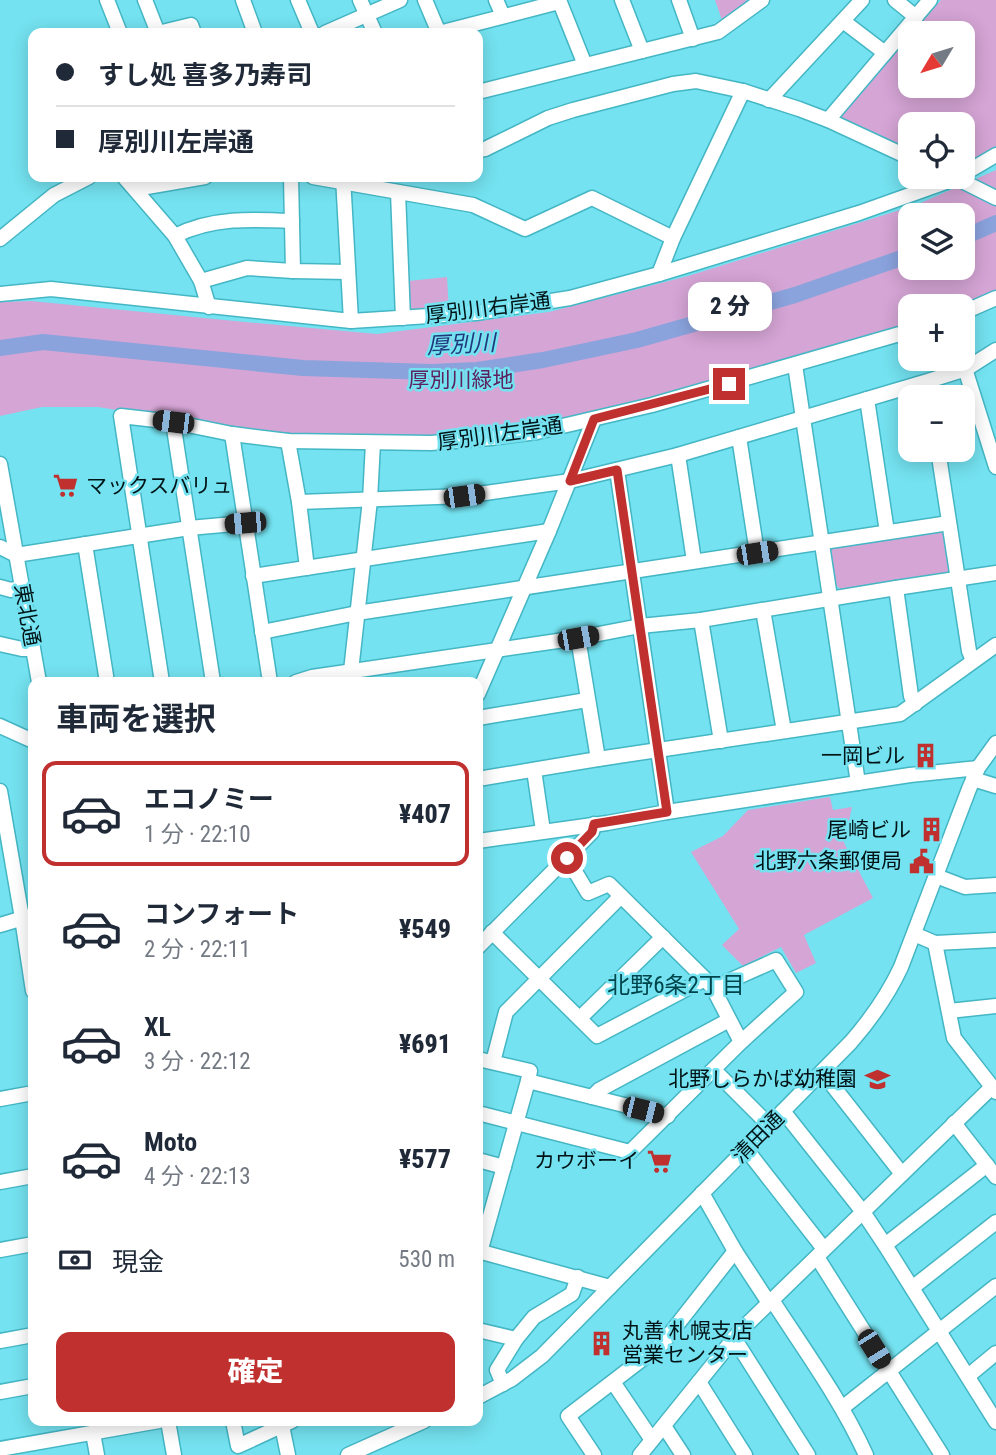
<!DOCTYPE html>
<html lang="ja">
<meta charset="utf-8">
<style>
:root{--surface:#fff;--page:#f6f6f7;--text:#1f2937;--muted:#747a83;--line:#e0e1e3;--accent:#bf302e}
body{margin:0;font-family:"Roboto Condensed","Noto Sans JP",sans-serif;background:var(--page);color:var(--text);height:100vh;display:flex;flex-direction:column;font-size:26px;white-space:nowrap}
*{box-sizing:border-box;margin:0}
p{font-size:23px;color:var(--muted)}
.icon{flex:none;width:38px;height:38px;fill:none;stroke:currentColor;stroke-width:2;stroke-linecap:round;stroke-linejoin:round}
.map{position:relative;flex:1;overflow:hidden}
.details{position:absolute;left:28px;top:677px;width:455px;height:749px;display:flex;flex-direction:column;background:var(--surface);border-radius:14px;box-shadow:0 4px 18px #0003}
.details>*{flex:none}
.guide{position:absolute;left:28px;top:28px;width:455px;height:154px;border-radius:14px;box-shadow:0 4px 18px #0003;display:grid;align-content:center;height:154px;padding:0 28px;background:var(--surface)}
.needle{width:46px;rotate:232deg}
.fabs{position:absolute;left:898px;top:21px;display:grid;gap:14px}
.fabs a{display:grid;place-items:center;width:77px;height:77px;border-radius:14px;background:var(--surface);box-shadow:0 4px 18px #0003;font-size:35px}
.end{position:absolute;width:32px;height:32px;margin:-16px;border:9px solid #bf302e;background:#fff;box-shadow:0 0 0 4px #fff}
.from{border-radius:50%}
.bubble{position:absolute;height:49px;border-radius:14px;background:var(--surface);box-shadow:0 4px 18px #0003;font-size:23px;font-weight:800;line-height:49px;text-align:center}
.car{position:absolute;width:21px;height:42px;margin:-21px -10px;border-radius:9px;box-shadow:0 0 5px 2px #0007;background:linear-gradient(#222 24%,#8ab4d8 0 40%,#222 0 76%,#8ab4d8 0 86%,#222 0)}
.guide b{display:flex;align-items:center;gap:24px;height:66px;font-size:26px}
.guide b+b{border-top:2px solid var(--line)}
.guide i{width:18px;height:18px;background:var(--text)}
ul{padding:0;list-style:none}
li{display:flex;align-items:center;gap:21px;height:105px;margin:0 14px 10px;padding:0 14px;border:4px solid transparent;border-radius:14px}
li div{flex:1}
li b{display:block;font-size:26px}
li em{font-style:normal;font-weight:800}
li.current{border-color:var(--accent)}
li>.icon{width:63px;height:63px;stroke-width:1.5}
h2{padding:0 28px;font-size:32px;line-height:84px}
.pay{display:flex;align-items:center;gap:18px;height:77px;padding:0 28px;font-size:26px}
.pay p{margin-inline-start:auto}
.button{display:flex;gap:14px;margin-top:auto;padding:14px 28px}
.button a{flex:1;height:80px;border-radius:14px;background:var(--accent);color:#fff;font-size:28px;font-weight:800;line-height:80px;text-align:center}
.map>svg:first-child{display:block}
</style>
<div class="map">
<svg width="996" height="1455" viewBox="0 0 996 1455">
<rect width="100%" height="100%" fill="#74e2f0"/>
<g fill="#d5a5d5" fill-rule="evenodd">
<polygon points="715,0 746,0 746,5 723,23"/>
<polygon points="941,0 996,0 996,146 963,165 962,124 910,124 910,150 835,121 910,35 910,86 962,86 962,33 912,33"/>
<path d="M996 170V290L962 306H910V325L725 379 551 425 462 438 294 439 98 407H42L0 416V302L31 301 245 322 377 334 549 312 688 276 916 205ZM910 215H962V268H910Z"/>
<polygon points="447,277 449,313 410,315 408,281"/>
<polygon points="941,530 945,532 950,571 948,573 840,589 836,585 831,549 834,546"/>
<polygon points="830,797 833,810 852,807 844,843 873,898 804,935 816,963 796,973 781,947 743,966 722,945 739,929 691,852 723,836 748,810"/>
</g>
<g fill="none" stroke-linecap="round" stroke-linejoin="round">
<g stroke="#8aa3dd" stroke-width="16">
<polyline points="962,238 996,223"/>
<polyline points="0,348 43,342 303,368 431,372 477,370 543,360 637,340 795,295 910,255"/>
</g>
<defs>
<g id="minor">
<polyline points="107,0 120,33"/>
<polyline points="145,0 158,33 191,25 194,33"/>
<polyline points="243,0 255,33"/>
<polyline points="298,0 312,33"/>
<polyline points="360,0 375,33"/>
<polyline points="425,0 439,33"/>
<polyline points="496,0 503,16"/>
<polyline points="559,0 585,65"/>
<polyline points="622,0 642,51"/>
<polyline points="679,0 693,39"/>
<polyline points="895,0 916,17"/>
<polyline points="843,21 885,53"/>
<polyline points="325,33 400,0"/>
<polyline points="439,33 559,2"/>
<polyline points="478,92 718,32 762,0"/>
<polyline points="769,100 862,0"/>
<polyline points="828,120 930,0"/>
<polyline points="478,150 485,149 548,118 573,110 673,84 696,81 743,91 799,109 828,120 910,158"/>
<polyline points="962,175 996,155"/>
<polyline points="124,177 175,236 201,281 209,307"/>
<polyline points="291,177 293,271"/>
<polyline points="313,177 473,205 525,229 592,198 673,238"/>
<polyline points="343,177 351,321"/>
<polyline points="954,177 996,198"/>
<polyline points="135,189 205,177"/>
<polyline points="398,192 403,318"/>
<path d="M175 236C211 217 253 219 292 221"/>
<polyline points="0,239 54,195 89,177"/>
<polyline points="659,274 673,238 743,91"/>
<polyline points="201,281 247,268 293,271 348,272"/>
<polyline points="0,294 51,289 351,321 476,313 570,298 659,274 859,213 960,177"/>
<polyline points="962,313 996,298"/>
<polyline points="962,359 996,467"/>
<polyline points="795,365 858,783"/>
<polyline points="867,399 887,532"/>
<polyline points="173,422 213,682"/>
<polyline points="232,434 270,682"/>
<polyline points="739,437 757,553"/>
<polyline points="288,441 299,502 307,568"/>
<polyline points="938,450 969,651 973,661"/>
<polyline points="678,455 694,561"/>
<polyline points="0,464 39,682"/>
<polyline points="617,470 667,812"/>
<polyline points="299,502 464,496 570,481 678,455 928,381 966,369 996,350"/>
<polyline points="85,544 107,682"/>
<polyline points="0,547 16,555 189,528 245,523"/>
<polyline points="253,576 549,531"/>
<polyline points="0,587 11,590 22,588"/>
<polyline points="896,588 911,696 915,704"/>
<polyline points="763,610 784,731"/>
<polyline points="701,620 721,741"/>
<polyline points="262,632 357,613 949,523"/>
<polyline points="578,638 598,759"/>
<polyline points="0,644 22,649 33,649"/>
<polyline points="162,682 121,416 173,422 232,434 288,441 431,443 491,438 537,432 652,405 910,331"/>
<polyline points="296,682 312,677 578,638 640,626 701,620 896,588 996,573"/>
<polyline points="353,682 351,671 370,500 373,443"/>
<polyline points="478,694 549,531 594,419"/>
<polyline points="478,718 587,700"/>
<polyline points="0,726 33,741"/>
<polyline points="534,770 543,831"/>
<polyline points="478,779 598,759 900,714 996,645"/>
<polyline points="973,779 996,786"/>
<polyline points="0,791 22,918 33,991"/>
<polyline points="478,841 607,823 667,812 910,775 978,768"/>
<polyline points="567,858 588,893 609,884 705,979 713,988 741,1042"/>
<polyline points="936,876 965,887 996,885"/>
<polyline points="0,925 33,915"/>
<polyline points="492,932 597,1036 705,979"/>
<polyline points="914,934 935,943 954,1038 996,1092"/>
<polyline points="935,943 996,940"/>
<polyline points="478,947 592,832 594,824"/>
<polyline points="949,1011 996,1006"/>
<polyline points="580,1018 663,937"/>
<polyline points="478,1059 530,1071 528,1081 668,1116"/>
<polyline points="493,1062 506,1012 621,896"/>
<polyline points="714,1070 769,1125"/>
<polyline points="822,1072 902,1174"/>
<polyline points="592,1097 599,1090 729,1020"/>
<polyline points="0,1099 33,1093"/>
<polyline points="783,1111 863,1212 885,1245 996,1422"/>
<polyline points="478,1113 630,1152 741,1042 796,992 776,960 713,988"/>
<polyline points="954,1123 996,1177"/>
<polyline points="746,1149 824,1249"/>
<polyline points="478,1160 504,1167"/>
<polyline points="0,1182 33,1176"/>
<polyline points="702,1193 735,1251 769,1303"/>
<polyline points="885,1245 987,1165"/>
<polyline points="0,1250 33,1244"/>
<polyline points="478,1251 610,1287"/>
<polyline points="480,1252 528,1081"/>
<polyline points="817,1257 942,1455"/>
<polyline points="912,1288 996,1222"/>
<path d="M772 1300C805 1351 841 1400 866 1455"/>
<polyline points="478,1330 516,1339"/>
<polyline points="734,1338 808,1455"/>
<polyline points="0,1341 33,1335"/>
<polyline points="968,1376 996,1353"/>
<polyline points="613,1382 652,1440"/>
<polyline points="699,1382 745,1455"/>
<polyline points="503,1384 497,1370 516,1339 534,1317 572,1294 578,1277"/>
<polyline points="0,1392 33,1386"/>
<path d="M478 1397 512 1379 542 1356 851 1042C871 1019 888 995 901 967L969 789 978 768 996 743"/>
<polyline points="842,1408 996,1286"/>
<polyline points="168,1421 174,1455"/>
<polyline points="233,1421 238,1446 292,1421"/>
<polyline points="281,1421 288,1455"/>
<polyline points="664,1426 683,1455"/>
<polyline points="93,1433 97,1455"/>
<polyline points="0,1449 159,1421"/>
<polyline points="348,1455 424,1421"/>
<polyline points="594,1455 568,1416 662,1344 735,1251"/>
<polyline points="640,1455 740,1331 992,1087"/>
</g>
</defs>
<use href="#minor" stroke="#44b6c4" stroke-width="17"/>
<use href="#minor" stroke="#fff" stroke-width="14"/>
</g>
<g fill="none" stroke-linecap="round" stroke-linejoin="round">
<polyline stroke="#bf302e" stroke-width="9" points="567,858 592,832 594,824 667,812 617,470 570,481 594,419 729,384"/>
</g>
<defs>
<symbol id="supermarket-bare" viewBox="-9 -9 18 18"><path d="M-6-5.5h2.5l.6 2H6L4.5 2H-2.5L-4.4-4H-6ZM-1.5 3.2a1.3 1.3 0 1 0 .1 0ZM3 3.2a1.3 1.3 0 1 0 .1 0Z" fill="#bf302e" stroke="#74e2f0" stroke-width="2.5" paint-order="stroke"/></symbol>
<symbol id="building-bare" viewBox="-9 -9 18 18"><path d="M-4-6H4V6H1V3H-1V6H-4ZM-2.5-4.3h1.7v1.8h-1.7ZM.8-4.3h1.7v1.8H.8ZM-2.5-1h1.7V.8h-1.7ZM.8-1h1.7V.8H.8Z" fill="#bf302e" stroke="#74e2f0" stroke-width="2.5" paint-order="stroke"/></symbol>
<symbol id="civic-bare" viewBox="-9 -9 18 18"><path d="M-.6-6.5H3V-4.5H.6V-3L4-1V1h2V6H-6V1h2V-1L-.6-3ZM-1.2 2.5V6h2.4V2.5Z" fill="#bf302e" stroke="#74e2f0" stroke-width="2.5" paint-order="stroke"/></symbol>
<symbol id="school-bare" viewBox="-9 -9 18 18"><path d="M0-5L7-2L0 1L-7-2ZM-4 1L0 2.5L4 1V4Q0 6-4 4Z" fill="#bf302e" stroke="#74e2f0" stroke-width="2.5" paint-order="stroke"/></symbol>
</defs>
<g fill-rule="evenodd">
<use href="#supermarket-bare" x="48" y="468" width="35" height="35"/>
<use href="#building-bare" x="908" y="738" width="35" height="35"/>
<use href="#building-bare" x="914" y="812" width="35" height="35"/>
<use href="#civic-bare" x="904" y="844" width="35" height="35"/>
<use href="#school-bare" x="860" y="1062" width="35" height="35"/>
<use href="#supermarket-bare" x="642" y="1144" width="35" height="35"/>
<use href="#building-bare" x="584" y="1326" width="35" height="35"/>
</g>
<g text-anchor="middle" stroke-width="5" stroke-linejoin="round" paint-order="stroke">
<g font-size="21" fill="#001316" stroke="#74e2f0">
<text transform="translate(488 308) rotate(-7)" y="7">厚別川右岸通</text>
<text transform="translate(500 434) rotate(-8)" y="7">厚別川左岸通</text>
<text transform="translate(27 615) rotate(80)" y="7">東北通</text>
<text transform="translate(758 1137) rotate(-45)" y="7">清田通</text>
</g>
<g font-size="21" fill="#5d215f" stroke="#74e2f0">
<text x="461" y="387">厚別川緑地</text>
</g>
<g font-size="21" fill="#001316" stroke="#74e2f0" text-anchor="end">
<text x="86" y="493" text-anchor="start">マックスバリュ</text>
<text x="905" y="763">一岡ビル</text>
<text x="911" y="837">尾崎ビル</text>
<text x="902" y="868">北野六条郵便局</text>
<text x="857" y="1086">北野しらかば幼稚園</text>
<text x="639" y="1168">カウボーイ</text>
<text x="622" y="1338" text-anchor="start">丸善 札幌支店<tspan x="622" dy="24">営業センター</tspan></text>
</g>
<g font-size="23" font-style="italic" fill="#20377c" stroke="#74e2f0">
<text transform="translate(461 344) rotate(-3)" y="8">厚別川</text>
</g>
<g font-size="23" fill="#00454c" stroke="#74e2f0">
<text x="676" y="993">北野6条2丁目</text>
</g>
</g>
</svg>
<div class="fabs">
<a><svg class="needle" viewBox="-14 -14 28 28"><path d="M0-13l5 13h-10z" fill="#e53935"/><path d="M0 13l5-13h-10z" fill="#747a83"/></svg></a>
<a><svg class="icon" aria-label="locate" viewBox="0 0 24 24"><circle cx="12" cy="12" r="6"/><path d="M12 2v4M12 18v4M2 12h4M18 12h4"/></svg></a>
<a><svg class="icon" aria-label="layers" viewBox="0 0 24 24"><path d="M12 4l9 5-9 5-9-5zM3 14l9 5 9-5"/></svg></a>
<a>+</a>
<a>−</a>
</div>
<i class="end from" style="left:567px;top:858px"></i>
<i class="end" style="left:729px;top:384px"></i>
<div class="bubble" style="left:688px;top:282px;width:84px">2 分</div>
<i class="car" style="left:173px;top:422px;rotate:277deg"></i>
<i class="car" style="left:464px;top:496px;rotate:82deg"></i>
<i class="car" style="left:245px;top:523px;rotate:265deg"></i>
<i class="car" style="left:757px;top:553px;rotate:81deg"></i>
<i class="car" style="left:578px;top:638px;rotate:80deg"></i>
<i class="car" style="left:643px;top:1110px;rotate:104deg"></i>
<i class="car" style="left:874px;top:1349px;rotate:148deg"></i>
<div class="guide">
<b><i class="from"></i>すし処 喜多乃寿司</b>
<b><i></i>厚別川左岸通</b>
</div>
<section class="details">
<h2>車両を選択</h2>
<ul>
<li class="current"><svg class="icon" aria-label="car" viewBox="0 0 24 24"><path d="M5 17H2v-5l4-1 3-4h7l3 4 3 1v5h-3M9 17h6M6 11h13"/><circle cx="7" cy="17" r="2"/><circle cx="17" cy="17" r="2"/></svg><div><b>エコノミー</b><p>1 分 · 22:10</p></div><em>¥407</em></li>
<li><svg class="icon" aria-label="car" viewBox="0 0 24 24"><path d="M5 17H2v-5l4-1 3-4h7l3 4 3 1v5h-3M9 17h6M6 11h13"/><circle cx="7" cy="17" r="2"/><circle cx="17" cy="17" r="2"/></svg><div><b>コンフォート</b><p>2 分 · 22:11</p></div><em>¥549</em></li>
<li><svg class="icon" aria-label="car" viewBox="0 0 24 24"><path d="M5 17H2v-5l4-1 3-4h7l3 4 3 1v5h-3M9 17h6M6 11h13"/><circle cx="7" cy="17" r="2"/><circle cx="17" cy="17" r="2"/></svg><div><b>XL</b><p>3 分 · 22:12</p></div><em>¥691</em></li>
<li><svg class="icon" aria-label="car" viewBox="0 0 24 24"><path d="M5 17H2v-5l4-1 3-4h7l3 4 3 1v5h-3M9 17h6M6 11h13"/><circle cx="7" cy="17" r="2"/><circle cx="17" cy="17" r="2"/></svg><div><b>Moto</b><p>4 分 · 22:13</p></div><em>¥577</em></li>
</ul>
<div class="pay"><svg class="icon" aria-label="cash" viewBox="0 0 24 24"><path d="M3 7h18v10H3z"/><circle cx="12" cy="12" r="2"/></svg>現金<p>530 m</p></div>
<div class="button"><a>確定</a></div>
</section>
</div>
